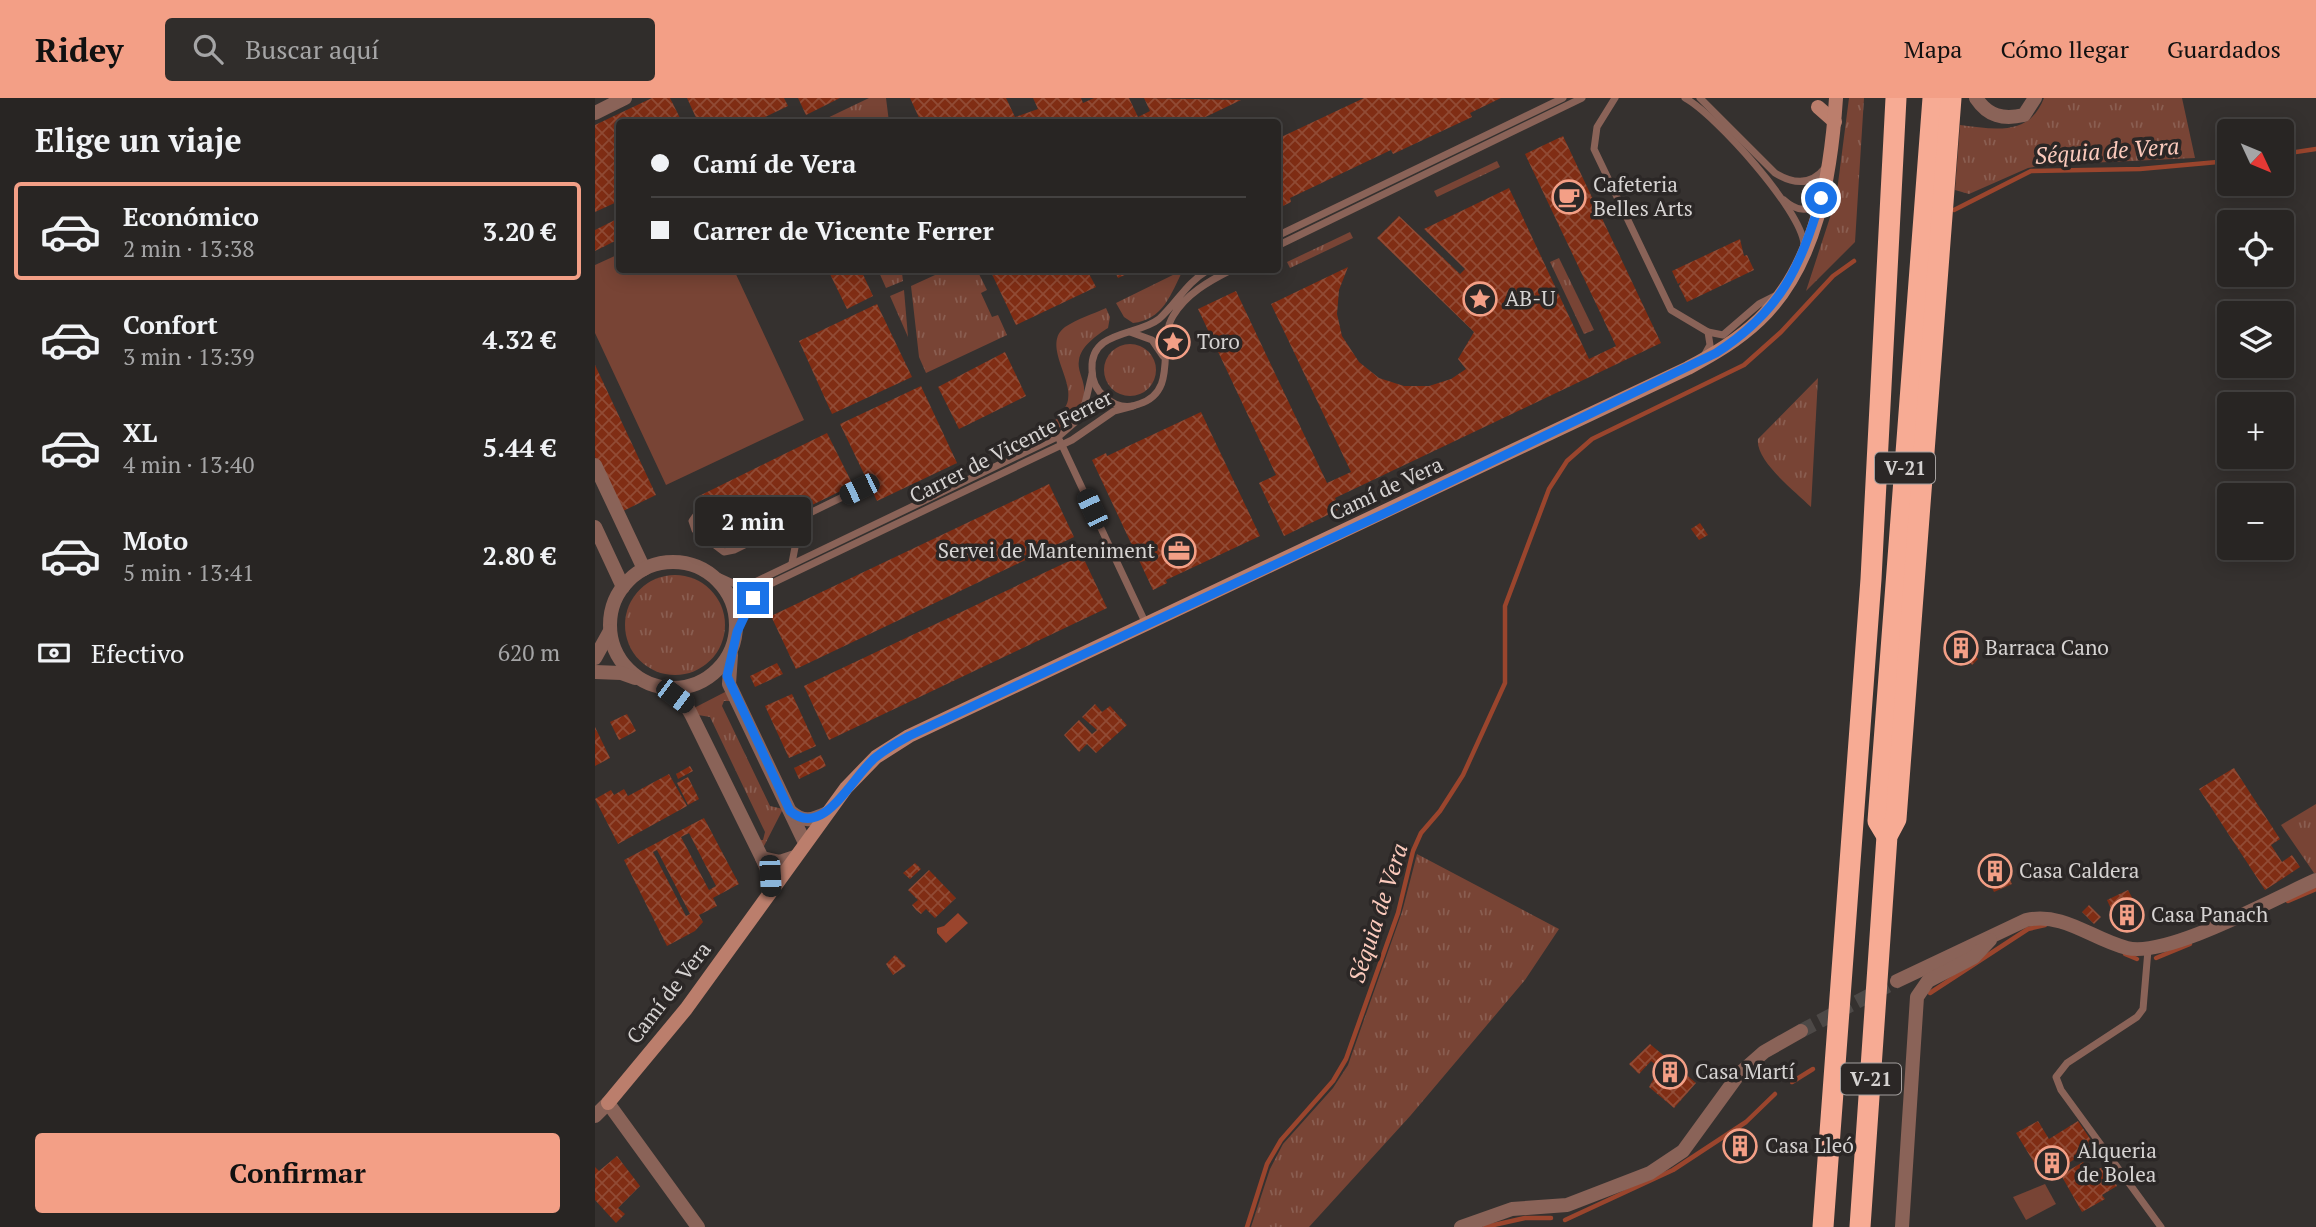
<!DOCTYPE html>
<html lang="es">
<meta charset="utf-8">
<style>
:root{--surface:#282523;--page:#302d2b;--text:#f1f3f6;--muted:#a5a5a6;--line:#444241;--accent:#f39f86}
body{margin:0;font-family:"PT Serif",serif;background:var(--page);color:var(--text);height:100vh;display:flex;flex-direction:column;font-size:26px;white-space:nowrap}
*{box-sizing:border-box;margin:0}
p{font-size:23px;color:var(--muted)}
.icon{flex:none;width:38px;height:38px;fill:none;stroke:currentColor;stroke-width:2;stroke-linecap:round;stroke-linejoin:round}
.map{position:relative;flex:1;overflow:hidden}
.details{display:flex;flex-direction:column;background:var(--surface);width:595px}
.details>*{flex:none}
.top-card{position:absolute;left:21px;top:21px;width:665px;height:154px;border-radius:7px;box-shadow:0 4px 18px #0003,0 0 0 2px var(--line);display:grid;align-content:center;height:154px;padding:0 35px;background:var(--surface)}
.needle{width:46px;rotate:134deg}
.fabs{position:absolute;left:1622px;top:21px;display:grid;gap:14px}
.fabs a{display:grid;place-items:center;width:77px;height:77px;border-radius:7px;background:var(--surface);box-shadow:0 4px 18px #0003,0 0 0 2px var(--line);font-size:35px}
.end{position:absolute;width:32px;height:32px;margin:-16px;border:9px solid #1a73e8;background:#fff;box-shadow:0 0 0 4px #fff}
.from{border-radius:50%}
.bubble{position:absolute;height:49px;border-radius:7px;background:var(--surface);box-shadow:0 4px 18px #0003,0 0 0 2px var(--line);font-size:23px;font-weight:700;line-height:49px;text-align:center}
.car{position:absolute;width:21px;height:42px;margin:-21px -10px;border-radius:9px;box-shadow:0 0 5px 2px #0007;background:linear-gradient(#222 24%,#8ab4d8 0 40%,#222 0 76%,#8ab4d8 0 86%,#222 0)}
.top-card b{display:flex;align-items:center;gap:24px;height:66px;font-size:26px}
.top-card b+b{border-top:2px solid var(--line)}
.top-card i{width:18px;height:18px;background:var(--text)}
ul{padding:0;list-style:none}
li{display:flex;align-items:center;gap:21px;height:98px;margin:0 14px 10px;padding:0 21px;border:4px solid transparent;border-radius:7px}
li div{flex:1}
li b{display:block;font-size:26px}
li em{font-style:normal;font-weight:700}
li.on{border-color:var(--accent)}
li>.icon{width:63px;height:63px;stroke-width:1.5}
h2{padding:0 35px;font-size:32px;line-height:84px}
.pay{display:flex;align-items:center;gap:18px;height:77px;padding:0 35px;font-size:26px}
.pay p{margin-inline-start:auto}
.primary-button{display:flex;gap:14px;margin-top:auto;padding:14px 35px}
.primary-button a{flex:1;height:80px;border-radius:7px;background:var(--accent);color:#111;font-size:28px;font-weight:700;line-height:80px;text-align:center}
header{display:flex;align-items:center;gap:42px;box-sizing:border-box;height:98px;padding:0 35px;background:var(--accent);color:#111}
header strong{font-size:33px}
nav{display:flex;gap:38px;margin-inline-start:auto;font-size:24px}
.search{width:490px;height:63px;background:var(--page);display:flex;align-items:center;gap:18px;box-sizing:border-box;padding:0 24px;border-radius:7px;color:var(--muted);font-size:26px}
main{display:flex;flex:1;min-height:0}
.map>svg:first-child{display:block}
</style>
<header>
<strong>Ridey</strong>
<div class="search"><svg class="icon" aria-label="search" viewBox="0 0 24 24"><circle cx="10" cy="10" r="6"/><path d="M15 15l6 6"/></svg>Buscar aquí</div>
<nav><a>Mapa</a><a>Cómo llegar</a><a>Guardados</a></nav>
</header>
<main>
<section class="details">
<h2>Elige un viaje</h2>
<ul>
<li class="on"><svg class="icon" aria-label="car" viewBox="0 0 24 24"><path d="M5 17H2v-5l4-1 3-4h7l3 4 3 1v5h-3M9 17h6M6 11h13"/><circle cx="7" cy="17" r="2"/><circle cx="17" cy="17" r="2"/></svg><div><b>Económico</b><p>2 min · 13:38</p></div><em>3.20 €</em></li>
<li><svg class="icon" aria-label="car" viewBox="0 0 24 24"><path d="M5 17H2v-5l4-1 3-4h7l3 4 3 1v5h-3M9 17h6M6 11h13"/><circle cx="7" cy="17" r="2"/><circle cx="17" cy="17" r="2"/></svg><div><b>Confort</b><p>3 min · 13:39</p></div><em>4.32 €</em></li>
<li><svg class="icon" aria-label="car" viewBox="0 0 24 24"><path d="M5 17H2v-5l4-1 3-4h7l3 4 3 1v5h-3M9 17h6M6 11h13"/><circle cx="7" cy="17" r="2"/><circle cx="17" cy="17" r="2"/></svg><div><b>XL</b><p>4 min · 13:40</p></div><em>5.44 €</em></li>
<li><svg class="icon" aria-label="car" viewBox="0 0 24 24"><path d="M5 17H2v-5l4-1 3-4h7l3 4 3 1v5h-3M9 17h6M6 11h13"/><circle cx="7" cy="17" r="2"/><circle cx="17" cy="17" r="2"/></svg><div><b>Moto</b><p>5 min · 13:41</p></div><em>2.80 €</em></li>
</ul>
<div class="pay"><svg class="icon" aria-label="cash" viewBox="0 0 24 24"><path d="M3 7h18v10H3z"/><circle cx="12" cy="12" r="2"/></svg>Efectivo<p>620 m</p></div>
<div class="primary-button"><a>Confirmar</a></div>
</section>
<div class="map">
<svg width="1721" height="1129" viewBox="0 0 1721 1129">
<defs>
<pattern id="grass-tufts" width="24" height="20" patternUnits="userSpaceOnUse" patternTransform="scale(1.75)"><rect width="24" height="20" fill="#784435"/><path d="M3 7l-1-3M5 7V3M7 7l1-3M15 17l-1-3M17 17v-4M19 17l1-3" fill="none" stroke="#8a5e51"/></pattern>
<pattern id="building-cross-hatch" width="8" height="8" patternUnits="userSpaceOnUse" patternTransform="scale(1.75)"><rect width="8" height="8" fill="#802d14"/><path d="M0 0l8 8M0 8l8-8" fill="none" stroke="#914b35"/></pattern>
</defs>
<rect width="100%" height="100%" fill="#35312f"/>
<g fill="url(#grass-tufts)">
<polygon points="274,0 291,0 294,24 224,24"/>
<polygon points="1254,0 1269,0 1260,144 1211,193 1241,101"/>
<path d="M1449 0H1587L1600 60 1449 67 1433 70 1374 96 1360 92 1365 27C1399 31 1434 39 1449 0Z"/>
<polygon points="902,63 905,69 842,99 839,93"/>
<polygon points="755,134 758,140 695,170 692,164"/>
<polygon points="964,160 999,232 989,236 955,164"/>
<polygon points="283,172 310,172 310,175 307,175 308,183 291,190"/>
<polygon points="351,172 382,172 392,192 386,195 397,219 403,217 412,237 331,275 324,259 316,188"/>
<path d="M588 172C576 196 568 222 538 225L529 219 521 205Z"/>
<polygon points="309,192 313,239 295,198"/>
<path d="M511 210 515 219 513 230C502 237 486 248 484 262 482 271 488 280 489 289 491 314 472 329 452 339 452 325 470 317 473 302 478 280 447 246 470 229 482 221 498 216 511 210Z"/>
<circle cx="535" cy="272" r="26"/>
<path d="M1223 280 1216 409C1201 394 1160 363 1163 341Z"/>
<circle cx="80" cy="527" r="50"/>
<polygon points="132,593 137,603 129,603 127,608 175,708 188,711 167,752 162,742 168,742 170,734 115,619 103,617 99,610"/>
<polygon points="1721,706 1721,775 1719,775 1686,727"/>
<polygon points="822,756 964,831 930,882 816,1017 714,1129 656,1129 675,1071 688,1046 738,990 753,967 807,814"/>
</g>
<g fill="#784435">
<polygon points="24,156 24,172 139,172 209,322 71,387 0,235 0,167"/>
<polygon points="1450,1086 1461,1106 1431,1122 1418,1099"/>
</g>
<polygon fill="#9a452d" points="363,815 373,825 351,845 342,835 342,830 349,828"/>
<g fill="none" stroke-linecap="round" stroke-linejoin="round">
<g stroke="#9a452d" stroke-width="4.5">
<polyline points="1687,56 1721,51"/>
<polyline points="1359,112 1436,73 1545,71 1634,63"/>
<polyline points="1693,803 1721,791"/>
<polyline points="1530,856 1542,861"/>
<polyline points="1561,860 1595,846"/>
<polyline points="1335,895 1433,831 1450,827"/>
<polyline points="1197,984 1218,971"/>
<polyline points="970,1122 1078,1072 1151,1024 1180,996"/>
<polyline points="652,1129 672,1066 686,1042 738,983 751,961 803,815 818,753 826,735 845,713 868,677 910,585 910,508 954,391 972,363 997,341 1149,267 1186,234 1238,178 1259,163"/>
<polyline points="890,1129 930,1120 956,1120"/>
</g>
</g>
<g fill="url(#building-cross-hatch)" fill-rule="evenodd">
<polygon points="57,0 75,0 87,24 24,24 24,103 0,114 0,27"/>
<polygon points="92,0 189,0 193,8 160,24 103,24"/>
<polygon points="203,0 245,0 211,17"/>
<polygon points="315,0 411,0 420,19 443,11 438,0 486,0 488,5 499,0 534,0 543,19 555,13 549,0 646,2 600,24 561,24 559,20 550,24 326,24"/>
<polygon points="769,0 906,0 875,15 877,19 798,56 796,52 695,100 696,104 684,110 682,41"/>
<polygon points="968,38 1066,245 740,400 745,411 689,438 664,385 681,377 603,211 641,193 732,385 756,374 676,206 753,169 744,192 742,216 747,238 764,264 784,280 809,288 834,288 856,281 871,271 863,261 879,234 782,140 804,118 865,176 870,171 829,131 914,90 994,261 1021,248 930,56"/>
<polygon points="24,120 24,141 0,153 0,132"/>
<polygon points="1145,141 1149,158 1152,157 1159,172 1092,204 1084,188 1086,184 1083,186 1077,173"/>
<polygon points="233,172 266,172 278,198 252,211"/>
<polygon points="395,172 492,172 501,189 421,227"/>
<polygon points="519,172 541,172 523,180"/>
<polygon points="282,206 317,279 237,316 204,243"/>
<polygon points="410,254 431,298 364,331 343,289"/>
<polygon points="0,267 61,397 26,414 0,359"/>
<polygon points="326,288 362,365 282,403 245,326"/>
<polygon points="606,314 665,438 571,482 572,485 558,492 497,362 511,355 512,358"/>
<polygon points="232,335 258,387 129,450 104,398"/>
<polygon points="454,386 479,439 201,571 176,518"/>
<polygon points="1105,425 1113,437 1104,442 1096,431"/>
<polygon points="487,457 512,510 234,642 209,588"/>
<polygon points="1367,543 1383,561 1377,567 1369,559 1361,566 1353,556"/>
<polygon points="182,565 188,576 160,589 155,578"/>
<polygon points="197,596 221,648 194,660 170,608"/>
<polygon points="500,606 507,614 515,608 532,627 501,655 492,646 484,654 469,637 484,622 497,636 502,632 487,619"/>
<polygon points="32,616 41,633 24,642 15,624"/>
<polygon points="0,629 15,660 0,668"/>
<polygon points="226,657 231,668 204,681 199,670"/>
<polygon points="95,668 98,673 83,681 81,676"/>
<polygon points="1639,670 1685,741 1676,747 1687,764 1697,757 1705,769 1670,792 1604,691"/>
<polygon points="74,676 92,708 23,746 0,701 16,692 19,697 29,691 33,698"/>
<polygon points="93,679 104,701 93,707 82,685"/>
<path d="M109 720 144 786 118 800 122 808 104 817 108 824 100 833 72 848 29 762ZM94 735 121 788 114 792 86 739ZM62 752 95 816 91 818 58 754Z"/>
<polygon points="1402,756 1406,762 1397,765 1400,771 1409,767 1417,786 1399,794 1384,764"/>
<polygon points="320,765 326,771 315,781 308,775"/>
<polygon points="334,772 361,800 340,820 331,811 326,816 321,812 317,807 323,802 313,792"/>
<polygon points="1533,792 1539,803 1517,813 1512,802"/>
<polygon points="1494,807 1506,819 1499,826 1487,814"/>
<polygon points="1541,807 1546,817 1524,827 1519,817"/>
<polygon points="300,857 311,868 298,877 291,866"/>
<polygon points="1055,946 1101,985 1079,1010 1054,989 1065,970 1056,963 1044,976 1034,966"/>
<polygon points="1443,1023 1454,1041 1483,1023 1500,1048 1449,1081 1421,1035"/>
<polygon points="1150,1030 1163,1049 1140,1065 1127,1046"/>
<polygon points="22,1058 45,1088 23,1110 30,1116 21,1125 0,1102 0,1069 4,1073"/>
<polygon points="1488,1064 1495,1076 1511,1067 1522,1088 1507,1097 1510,1101 1487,1114 1466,1077"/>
</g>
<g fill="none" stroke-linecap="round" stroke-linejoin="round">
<polyline stroke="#4d4947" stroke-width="14" stroke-dasharray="14 7" stroke-linecap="butt" points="1206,933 1302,883"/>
<g stroke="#8a6358" stroke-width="7">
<polyline points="1020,0 1002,29 999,51 1076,212 1113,234 1128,237 1164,206 1180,198"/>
<path d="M1090 0C1121 17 1206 112 1209 146"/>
<path d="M1105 0 1180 75C1198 86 1216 88 1230 70"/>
<path d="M1189 102C1200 112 1214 116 1224 103"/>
<polyline points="682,138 968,0"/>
<polyline points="682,148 987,0"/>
<path d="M613 172C591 185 582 205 564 221 543 238 495 232 497 271 497 282 501 292 510 299 520 308 532 311 544 306 585 293 561 246 578 218 591 196 614 183 636 172"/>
<polyline points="535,234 557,242 568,258"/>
<polyline points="1110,256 1115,247 1113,234"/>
<polyline points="465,343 551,526"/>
<polyline points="104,413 97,423 100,432 129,454 139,452 264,391"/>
<polyline points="193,427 201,444 197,465"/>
<polyline points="116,475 140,486 158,485 464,338 487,318 497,276"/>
<polyline points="142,534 150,511 169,489 477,342 519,313 538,308"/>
<polyline points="1553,852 1548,911 1542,919 1472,965 1461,979 1466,992 1566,1129"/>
</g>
<g stroke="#8a6358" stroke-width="14">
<path d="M1381 0C1393 18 1408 22 1429 17L1440 0"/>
<polyline points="0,15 30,0"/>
<polyline points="0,367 49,471"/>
<polyline points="0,429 28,489"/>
<circle cx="78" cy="527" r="63"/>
<polyline points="136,557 134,586 210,745"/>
<polyline points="0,560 15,533"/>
<polyline points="0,574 26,575 40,580"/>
<polyline points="67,591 91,607 96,616 167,760 175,778 176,793"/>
<path d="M196 714C209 725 217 722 232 715"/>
<polyline points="167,760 185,764 200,759"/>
<path d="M1302 883 1431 822C1470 814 1496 841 1532 850 1572 860 1680 800 1721 782"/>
<polyline points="0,1018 13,1005 103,1129"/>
<polyline points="866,1129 917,1111 972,1107 1055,1075 1088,1053 1144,976 1169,954 1206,933"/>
<polyline points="1307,1129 1322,899 1333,883 1379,859 1395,842"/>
</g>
<g stroke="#bb7e6c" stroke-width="14">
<polyline points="1223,9 1240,24"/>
<path d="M13 1005 91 911 251 690 281 659 314 638 1093 270C1119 256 1143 242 1164 222 1222 167 1236 76 1241 0"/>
</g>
<g stroke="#f7ab94" stroke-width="21">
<polyline points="1292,738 1283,723 1338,0"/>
<polyline points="1228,1129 1276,481 1301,0"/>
<polyline points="1265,1129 1292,738 1301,721 1356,0"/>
</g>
</g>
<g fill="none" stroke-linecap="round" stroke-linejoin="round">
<path stroke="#1a73e8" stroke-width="9" d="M158 500 142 534 132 578 195 713C229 742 257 678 281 659 291 651 303 644 314 638L790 415 1121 255C1186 213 1205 170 1226 100"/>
</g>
<defs>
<symbol id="cafe-ring" viewBox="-11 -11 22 22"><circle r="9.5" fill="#2b2726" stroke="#f39f86" stroke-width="1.5"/><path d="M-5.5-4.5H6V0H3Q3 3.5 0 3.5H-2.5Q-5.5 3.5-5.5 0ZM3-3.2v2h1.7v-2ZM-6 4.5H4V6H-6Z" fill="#f39f86"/></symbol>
<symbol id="sight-ring" viewBox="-11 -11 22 22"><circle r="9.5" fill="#2b2726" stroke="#f39f86" stroke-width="1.5"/><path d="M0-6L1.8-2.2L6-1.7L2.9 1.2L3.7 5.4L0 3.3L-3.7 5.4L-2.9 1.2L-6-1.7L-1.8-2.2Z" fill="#f39f86"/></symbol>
<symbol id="office-ring" viewBox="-11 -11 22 22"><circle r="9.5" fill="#2b2726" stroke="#f39f86" stroke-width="1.5"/><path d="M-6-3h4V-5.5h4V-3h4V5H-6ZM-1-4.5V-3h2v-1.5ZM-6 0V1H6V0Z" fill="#f39f86"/></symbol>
<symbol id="building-ring" viewBox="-11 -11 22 22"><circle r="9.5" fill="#2b2726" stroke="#f39f86" stroke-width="1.5"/><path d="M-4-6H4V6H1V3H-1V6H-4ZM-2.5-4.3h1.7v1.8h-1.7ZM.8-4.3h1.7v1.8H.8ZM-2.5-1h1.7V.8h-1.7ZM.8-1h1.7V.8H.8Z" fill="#f39f86"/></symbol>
</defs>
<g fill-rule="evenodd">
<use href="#cafe-ring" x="955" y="80" width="38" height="38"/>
<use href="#sight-ring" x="866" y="182" width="38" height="38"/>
<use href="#sight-ring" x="559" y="225" width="38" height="38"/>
<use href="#office-ring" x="565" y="434" width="38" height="38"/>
<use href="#building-ring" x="1347" y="531" width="38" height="38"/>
<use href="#building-ring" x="1381" y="754" width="38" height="38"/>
<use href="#building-ring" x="1513" y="798" width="38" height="38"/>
<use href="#building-ring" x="1056" y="955" width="38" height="38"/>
<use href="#building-ring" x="1126" y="1029" width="38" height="38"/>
<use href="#building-ring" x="1438" y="1046" width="38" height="38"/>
</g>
<g text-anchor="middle" stroke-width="7" stroke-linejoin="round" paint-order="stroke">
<g fill="#2b2726" stroke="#a39f9e" stroke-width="2">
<rect x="1280" y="354.5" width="60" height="31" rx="5"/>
<rect x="1246" y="965.5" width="60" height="31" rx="5"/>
</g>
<g font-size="19" font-weight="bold" fill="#d6d3d2">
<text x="1310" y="377">V-21</text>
<text x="1276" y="988">V-21</text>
</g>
<g font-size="21" fill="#d6d3d2" stroke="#2b2726" text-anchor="start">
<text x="998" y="94">Cafeteria<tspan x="998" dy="24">Belles Arts</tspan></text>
<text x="910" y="208">AB-U</text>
<text x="602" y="251">Toro</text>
<text x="560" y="460" text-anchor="end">Servei de Manteniment</text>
<text x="1390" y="557">Barraca Cano</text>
<text x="1424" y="780">Casa Caldera</text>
<text x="1556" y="824">Casa Panach</text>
<text x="1100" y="981">Casa Martí</text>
<text x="1170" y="1055">Casa Lleó</text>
<text x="1482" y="1060">Alqueria<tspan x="1482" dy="24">de Bolea</tspan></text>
</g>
<g font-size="21" fill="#d6d3d2" stroke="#2b2726">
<text transform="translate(416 349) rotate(-27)" y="7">Carrer de Vicente Ferrer</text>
<text transform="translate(791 391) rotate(-25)" y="7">Camí de Vera</text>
<text transform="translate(74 895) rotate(-52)" y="7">Camí de Vera</text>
</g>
<g font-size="23" font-style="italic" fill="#fbcabc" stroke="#2b2726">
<text transform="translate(1512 53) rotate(-4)" y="8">Séquia de Vera</text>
<text transform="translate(783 815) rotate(-72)" y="8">Séquia de Vera</text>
</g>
</g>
</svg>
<div class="fabs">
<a><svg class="needle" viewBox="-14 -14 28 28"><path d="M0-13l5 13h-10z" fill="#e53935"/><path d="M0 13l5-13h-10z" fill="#a5a5a6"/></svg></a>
<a><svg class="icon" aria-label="locate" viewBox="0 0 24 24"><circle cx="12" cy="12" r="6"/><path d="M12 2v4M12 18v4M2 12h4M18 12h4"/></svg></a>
<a><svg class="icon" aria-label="layers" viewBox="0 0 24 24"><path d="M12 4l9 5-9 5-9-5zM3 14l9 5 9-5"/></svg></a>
<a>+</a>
<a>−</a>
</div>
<i class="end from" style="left:1226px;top:100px"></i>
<i class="end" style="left:158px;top:500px"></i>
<div class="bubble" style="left:100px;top:399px;width:116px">2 min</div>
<i class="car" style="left:264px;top:391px;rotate:244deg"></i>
<i class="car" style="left:497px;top:411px;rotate:335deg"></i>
<i class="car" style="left:80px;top:598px;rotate:127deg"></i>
<i class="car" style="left:175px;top:778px;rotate:177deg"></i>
<div class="top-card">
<b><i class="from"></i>Camí de Vera</b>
<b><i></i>Carrer de Vicente Ferrer</b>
</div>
</div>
</main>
